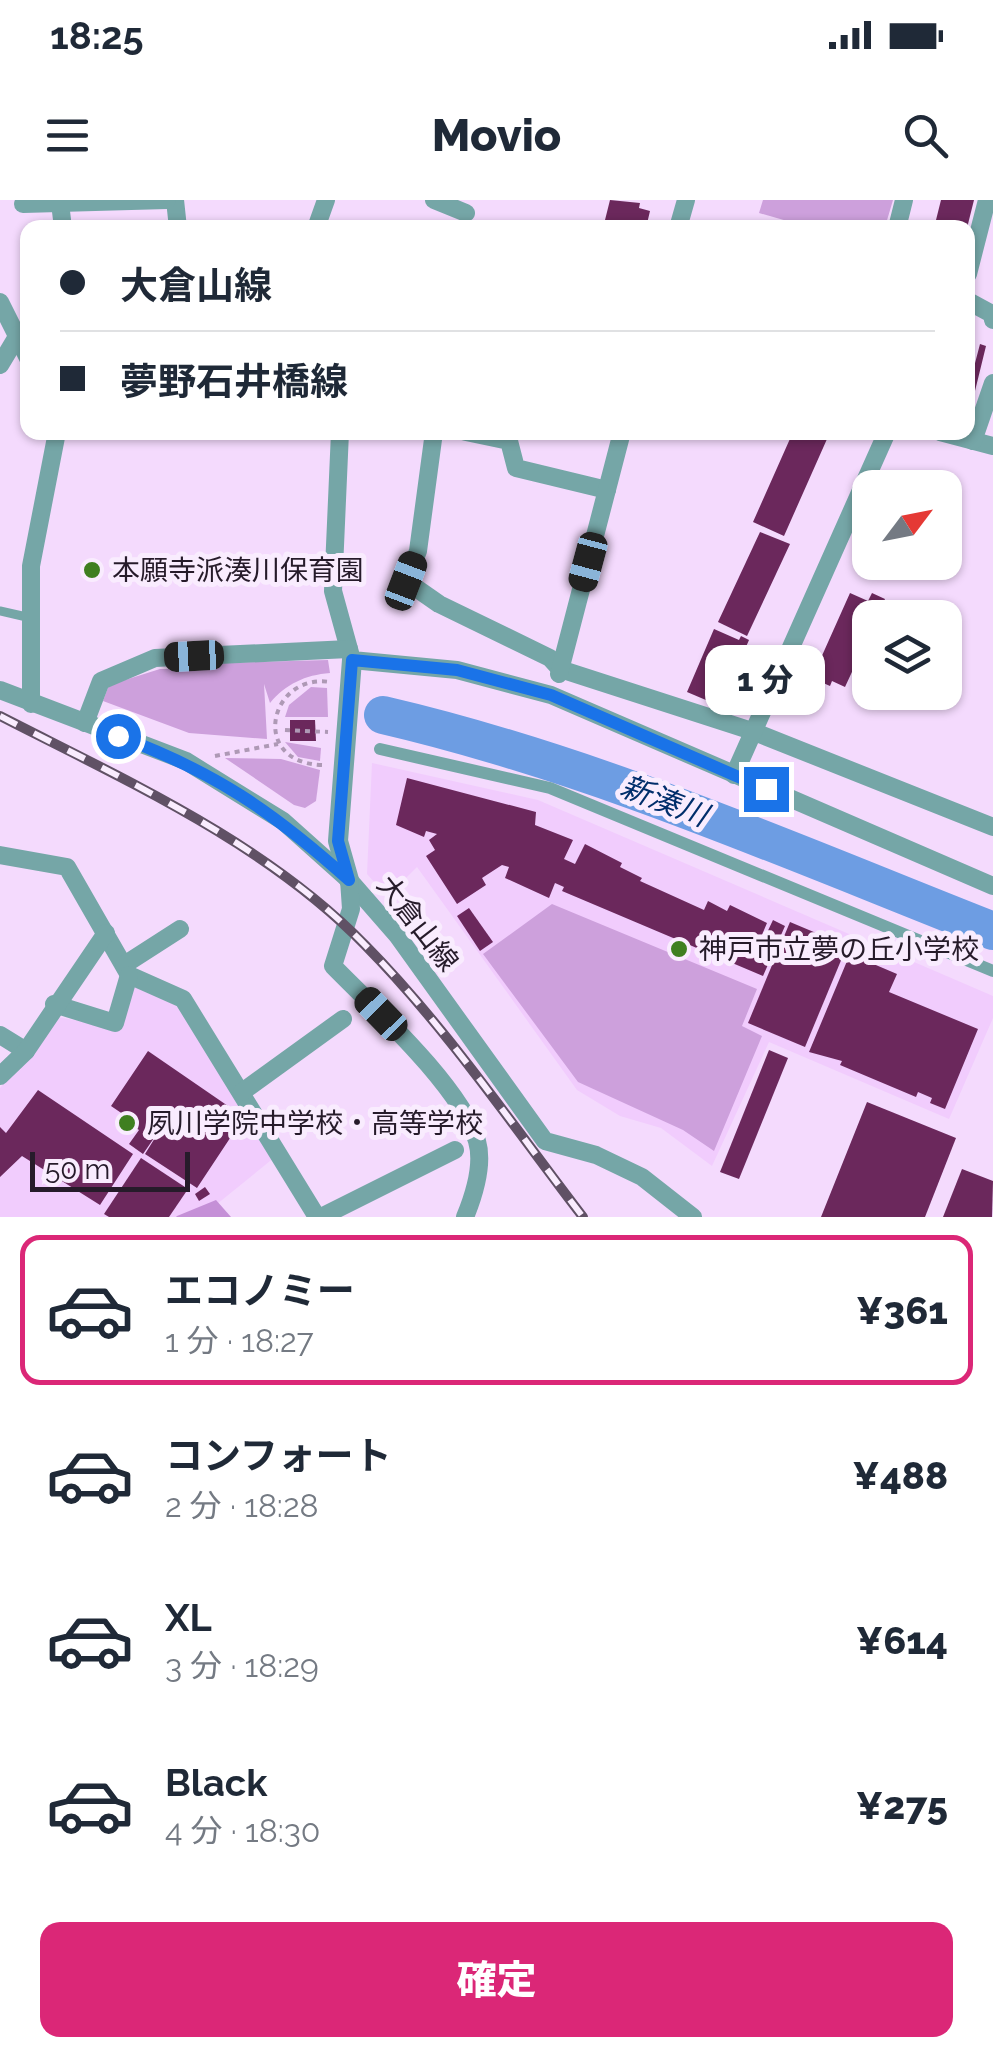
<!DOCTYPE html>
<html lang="ja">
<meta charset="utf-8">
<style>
:root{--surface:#fff;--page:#f2f2f3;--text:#1f2937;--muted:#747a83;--line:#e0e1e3;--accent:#db2777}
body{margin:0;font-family:Raleway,"Noto Sans JP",sans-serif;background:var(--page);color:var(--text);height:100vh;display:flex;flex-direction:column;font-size:38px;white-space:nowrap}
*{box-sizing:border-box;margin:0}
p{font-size:32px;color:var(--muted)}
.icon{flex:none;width:55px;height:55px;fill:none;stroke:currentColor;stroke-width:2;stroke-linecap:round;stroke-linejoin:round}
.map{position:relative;height:1017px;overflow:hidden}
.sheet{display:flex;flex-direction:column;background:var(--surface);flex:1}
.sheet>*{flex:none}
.top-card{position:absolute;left:20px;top:20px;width:955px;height:220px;border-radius:20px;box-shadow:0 2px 8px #0004;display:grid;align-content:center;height:220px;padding:0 40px;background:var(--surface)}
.needle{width:65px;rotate:58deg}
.controls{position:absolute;left:852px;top:270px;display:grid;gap:20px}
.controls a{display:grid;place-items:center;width:110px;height:110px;border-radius:20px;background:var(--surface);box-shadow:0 2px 8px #0004;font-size:50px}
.scale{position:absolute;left:30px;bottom:25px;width:160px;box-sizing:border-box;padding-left:10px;border:5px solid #261b2a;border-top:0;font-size:28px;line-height:35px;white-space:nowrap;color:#261b2a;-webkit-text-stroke:8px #f9ecfe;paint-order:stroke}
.end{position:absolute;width:45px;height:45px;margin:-22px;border:12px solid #1a73e8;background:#fff;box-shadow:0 0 0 5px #fff}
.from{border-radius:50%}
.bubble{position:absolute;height:70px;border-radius:20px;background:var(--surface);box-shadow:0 2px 8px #0004;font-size:32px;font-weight:800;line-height:70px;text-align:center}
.car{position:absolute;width:30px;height:60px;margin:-30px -15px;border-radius:12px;box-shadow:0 0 8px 2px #0007;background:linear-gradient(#222 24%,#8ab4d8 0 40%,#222 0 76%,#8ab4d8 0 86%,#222 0)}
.top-card b{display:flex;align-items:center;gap:35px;height:95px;font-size:38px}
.top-card b+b{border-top:2px solid var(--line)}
.top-card i{width:25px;height:25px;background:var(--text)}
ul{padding:18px 0 0;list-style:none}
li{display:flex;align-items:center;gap:30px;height:150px;margin:0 20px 15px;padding:0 20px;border:5px solid transparent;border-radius:20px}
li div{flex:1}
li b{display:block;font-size:38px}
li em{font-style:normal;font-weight:800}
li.selected{border-color:var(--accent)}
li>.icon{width:90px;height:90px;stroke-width:1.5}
.cta{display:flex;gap:20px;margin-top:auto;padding:20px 40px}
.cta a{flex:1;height:115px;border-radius:20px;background:var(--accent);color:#fff;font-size:40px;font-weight:800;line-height:115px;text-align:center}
.status{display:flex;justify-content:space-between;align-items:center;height:70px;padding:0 50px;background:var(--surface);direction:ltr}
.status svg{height:28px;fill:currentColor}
header{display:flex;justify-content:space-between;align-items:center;height:130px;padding:0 40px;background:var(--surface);font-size:45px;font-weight:800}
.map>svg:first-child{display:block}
</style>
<div class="status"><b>18:25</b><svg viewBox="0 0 49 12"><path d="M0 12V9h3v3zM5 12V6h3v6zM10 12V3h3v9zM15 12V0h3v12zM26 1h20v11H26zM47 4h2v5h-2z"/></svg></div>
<header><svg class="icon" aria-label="menu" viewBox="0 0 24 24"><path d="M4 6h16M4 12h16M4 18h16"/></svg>Movio<svg class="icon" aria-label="search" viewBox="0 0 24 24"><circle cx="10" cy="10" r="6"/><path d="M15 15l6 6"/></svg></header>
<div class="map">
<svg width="993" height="1017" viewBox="0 0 993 1017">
<rect width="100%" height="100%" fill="#f4dafd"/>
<g fill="#f1ccfd">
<polygon points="372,563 538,600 993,796 993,818 949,919 769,842 712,966 661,928 620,916 577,890 417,667 395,689 392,702 367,674"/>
<polygon points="133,783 184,810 275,957 201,1017 0,1017 0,888 58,817 122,829"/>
</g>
<g fill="#cda0dc">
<polygon points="763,0 893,0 885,27 808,27 759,13"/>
<path d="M328 460 330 473C305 475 286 484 270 503L264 484 267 539 189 533 103 501 109 485 160 469H187V464Z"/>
<polygon points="311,487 327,488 328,517 285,517 289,505"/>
<polygon points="285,542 321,548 320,561 298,557"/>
<polygon points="225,558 281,559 320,570 316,601 305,608 294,605"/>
<polygon points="552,704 757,789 742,826 762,836 714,951 683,930 578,882 483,754"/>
</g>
<polygon fill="#c590d7" points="216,1000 231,1017 176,1017 177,1016"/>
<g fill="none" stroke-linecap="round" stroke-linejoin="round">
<path stroke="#6d9de3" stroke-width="38" d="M383 515C594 564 792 652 993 731"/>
</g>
<g fill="#6b285c">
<polygon points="610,0 640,3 639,8 650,11 646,28 603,28"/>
<polygon points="941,0 974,0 967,28 934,28"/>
<polygon points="980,144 986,146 974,195 968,194 968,165 974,167"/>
<polygon points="793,232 809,239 813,232 827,239 784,336 753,322"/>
<polygon points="760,332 790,344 747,436 718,422"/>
<polygon points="850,393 868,401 872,393 885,399 877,418 870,418 870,433 845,487 832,481 830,486 812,478"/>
<polygon points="714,429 739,440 741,436 749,440 720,506 687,492"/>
<polygon points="290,520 315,520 316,541 290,541"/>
<polygon points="407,578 536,612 535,625 573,640 564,659 575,664 585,644 622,663 620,667 642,678 640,681 704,710 708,701 727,711 730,705 767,723 761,737 764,739 773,720 785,726 763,776 562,691 564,687 555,683 549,698 505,678 509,667 502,665 482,678 486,685 457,704 426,656 435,650 429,640 437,634 426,631 424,637 396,625"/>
<polygon points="469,708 493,742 480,751 457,716"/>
<polygon points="790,722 847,746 805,847 748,823"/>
<polygon points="850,754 897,774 889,792 978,829 945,909 930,903 932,898 918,892 916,897 840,865 842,861 809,852"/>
<polygon points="769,850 788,858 739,979 720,972"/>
<polygon points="148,851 244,917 197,988 145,954 163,925 143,954 129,944 139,930 133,926 136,923 111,906"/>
<polygon points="38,890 133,954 100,1005 22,956 0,977 0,927 6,933"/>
<polygon points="867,902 956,938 925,1017 821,1017"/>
<polygon points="141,958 188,989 169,1017 109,1017 104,1014"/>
<polygon points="962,969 993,981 992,1017 943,1017"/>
<polygon points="205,987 210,994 199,1001 195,994"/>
</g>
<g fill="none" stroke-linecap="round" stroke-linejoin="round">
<g stroke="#ae99b5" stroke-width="4" stroke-dasharray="5 5" stroke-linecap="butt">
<polyline points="285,530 328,532"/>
<polyline points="215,556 278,544"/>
<path d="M322 565C249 563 269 473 330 482"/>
</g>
<g stroke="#75a6a7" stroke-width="9">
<polyline points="852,309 870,315"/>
<polyline points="0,411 31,418"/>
</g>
<polyline stroke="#75a6a7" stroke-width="12" points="380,549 550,588 993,771"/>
<g stroke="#75a6a7" stroke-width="18">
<polyline points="175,0 178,28"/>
<polyline points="434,0 466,13"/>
<polyline points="60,3 63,28"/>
<polyline points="23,4 167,0"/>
<polyline points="316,28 326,0"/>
<polyline points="678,28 686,0"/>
<polyline points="897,28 904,0"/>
<polyline points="968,74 987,0"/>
<polyline points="968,101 992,114 993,120"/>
<polyline points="0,102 28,158"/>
<polyline points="0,165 18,135"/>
<polyline points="340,232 333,391 352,460 457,470 551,495 993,686"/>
<polyline points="434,232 418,351 406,381 439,404 550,458 560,469 752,531 993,627"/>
<polyline points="466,232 509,241 516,268 607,290"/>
<polyline points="940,232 993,246"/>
<polyline points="973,241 993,183"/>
<polyline points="559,474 622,232"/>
<polyline points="0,490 186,561 283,621 349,680 397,735 545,941 596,955 642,977 693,1017"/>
<polyline points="31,504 31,366 57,232"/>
<polyline points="85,523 101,481 155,458 349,449"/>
<polyline points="734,575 887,232"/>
<polyline points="0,655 67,667 129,775 183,799 317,1017"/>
<path d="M349 680 351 709 333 766C372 806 462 888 477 941 484 965 474 995 465 1017"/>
<polyline points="124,765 180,729"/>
<polyline points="54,804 115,823 129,775"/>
<polyline points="0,835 26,851"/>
<polyline points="0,876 26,851 106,733"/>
<polyline points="242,892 343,819"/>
<polyline points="321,1017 455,950"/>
</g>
<polyline stroke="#75a6a7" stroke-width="20" points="349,680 338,641 352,460"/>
<defs>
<path id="rail" d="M0 516C125 580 266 643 365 745 446 827 513 926 583 1017"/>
</defs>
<use href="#rail" stroke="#605165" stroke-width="10"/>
<use href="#rail" stroke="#f9ecfe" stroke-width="6" stroke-dasharray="19" stroke-linecap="butt"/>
</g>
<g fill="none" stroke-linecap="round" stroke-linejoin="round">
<path stroke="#1a73e8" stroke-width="12" d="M118 536C215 572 272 611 349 680L338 641 352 460 457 470 551 495 766 589"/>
</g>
<g fill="#3f7f20" stroke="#f9ecfe" stroke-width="4">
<circle cx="92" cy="370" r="10"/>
<circle cx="679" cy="749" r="10"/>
<circle cx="127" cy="923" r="10"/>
</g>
<g text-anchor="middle" stroke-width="10" stroke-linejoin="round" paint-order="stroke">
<g font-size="28" fill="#261b2a" stroke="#f9ecfe" text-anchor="start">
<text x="112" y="380">本願寺派湊川保育園</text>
<text x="699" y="759">神戸市立夢の丘小学校</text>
<text x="147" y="933">夙川学院中学校・高等学校</text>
</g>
<g font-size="28" fill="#261b2a" stroke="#f9ecfe">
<text transform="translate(418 723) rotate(52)" y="10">大倉山線</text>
</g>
<g font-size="30" font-style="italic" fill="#002e6b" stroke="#f9ecfe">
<text transform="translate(664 601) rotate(21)" y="10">新湊川</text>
</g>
</g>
</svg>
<div class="controls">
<a><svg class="needle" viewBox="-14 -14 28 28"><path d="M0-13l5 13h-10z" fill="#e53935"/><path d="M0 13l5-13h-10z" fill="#747a83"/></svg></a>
<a><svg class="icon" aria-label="layers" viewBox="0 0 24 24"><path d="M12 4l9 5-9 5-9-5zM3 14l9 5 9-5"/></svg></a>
</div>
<div class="scale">50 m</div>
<i class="end from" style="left:118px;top:536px"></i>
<i class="end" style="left:766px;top:589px"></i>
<div class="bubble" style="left:705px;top:445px;width:120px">1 分</div>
<i class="car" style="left:588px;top:362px;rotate:195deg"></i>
<i class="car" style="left:406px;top:381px;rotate:21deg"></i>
<i class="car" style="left:194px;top:456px;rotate:267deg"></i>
<i class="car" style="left:381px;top:814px;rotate:316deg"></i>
<div class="top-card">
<b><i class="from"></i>大倉山線</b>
<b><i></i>夢野石井橋線</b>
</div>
</div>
<section class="sheet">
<ul>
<li class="selected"><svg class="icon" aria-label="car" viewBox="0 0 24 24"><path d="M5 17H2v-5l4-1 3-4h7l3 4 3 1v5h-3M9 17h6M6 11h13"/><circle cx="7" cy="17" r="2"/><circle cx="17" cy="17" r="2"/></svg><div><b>エコノミー</b><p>1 分 · 18:27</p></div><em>¥361</em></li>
<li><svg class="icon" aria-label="car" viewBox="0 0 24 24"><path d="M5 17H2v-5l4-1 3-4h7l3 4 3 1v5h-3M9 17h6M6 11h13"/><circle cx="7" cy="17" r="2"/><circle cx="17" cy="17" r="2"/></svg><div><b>コンフォート</b><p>2 分 · 18:28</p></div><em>¥488</em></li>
<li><svg class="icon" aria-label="car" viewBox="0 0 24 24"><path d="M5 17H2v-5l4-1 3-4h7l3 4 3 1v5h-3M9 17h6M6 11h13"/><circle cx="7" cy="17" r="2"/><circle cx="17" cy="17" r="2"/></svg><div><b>XL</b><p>3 分 · 18:29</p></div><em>¥614</em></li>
<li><svg class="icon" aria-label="car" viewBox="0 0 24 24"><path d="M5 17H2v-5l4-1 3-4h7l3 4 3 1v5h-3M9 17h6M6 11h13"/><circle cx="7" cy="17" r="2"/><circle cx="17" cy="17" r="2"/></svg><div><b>Black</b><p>4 分 · 18:30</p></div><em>¥275</em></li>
</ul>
<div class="cta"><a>確定</a></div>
</section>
